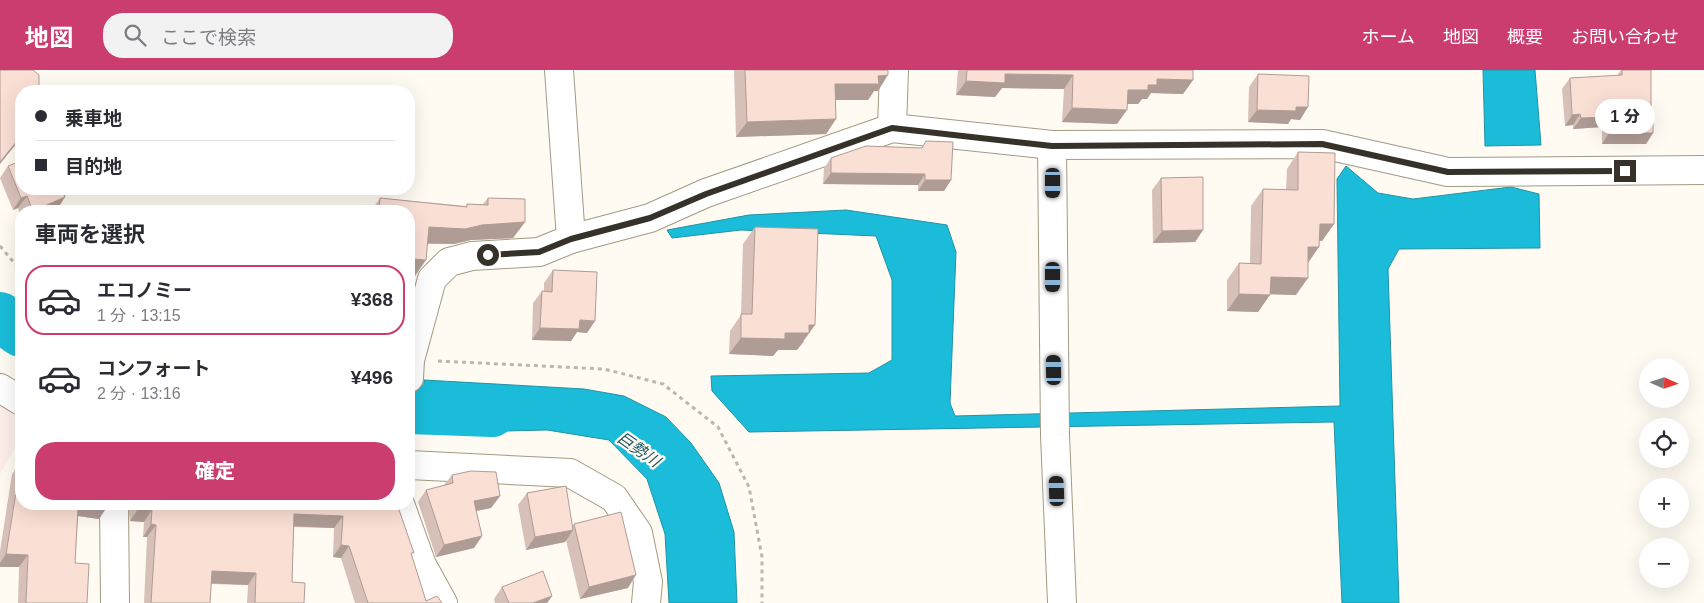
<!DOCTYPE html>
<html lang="ja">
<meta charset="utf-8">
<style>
:root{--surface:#fff;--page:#f2f2f3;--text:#2b2b33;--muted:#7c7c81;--line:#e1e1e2;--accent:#ca3d6e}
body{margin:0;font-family:Arial,"Noto Sans JP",sans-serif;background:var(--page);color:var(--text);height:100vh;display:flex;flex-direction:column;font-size:19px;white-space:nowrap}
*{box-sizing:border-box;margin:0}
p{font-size:16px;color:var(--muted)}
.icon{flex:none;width:28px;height:28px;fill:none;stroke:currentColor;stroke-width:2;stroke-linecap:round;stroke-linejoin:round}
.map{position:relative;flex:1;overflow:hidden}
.panel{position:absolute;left:15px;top:135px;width:400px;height:305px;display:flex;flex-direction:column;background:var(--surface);border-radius:20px;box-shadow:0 5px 20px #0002}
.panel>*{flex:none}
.guide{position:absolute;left:15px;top:15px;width:400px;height:110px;border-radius:20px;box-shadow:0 5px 20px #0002;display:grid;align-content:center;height:110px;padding:0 20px;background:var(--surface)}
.needle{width:32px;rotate:93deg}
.controls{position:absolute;left:1639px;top:288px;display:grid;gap:10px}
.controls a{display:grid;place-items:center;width:50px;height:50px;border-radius:50%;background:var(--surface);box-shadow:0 5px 20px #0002;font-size:25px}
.end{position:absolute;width:22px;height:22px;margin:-11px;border:6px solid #363229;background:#fff;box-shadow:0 0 0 2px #fff}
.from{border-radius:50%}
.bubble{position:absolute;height:35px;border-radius:18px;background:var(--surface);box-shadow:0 5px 20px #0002;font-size:16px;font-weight:800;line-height:35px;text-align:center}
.car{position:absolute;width:15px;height:30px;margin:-15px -8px;border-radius:6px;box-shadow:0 0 4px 1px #0007;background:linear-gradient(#222 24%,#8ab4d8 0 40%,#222 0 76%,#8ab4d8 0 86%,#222 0)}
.guide b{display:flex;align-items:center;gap:18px;height:48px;font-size:19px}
.guide b+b{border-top:1px solid var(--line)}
.guide i{width:12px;height:12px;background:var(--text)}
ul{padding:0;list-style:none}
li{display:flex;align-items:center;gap:15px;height:70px;margin:0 10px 8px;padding:0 10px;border:2px solid transparent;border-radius:20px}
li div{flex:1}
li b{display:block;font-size:19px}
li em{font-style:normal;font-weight:800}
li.active{border-color:var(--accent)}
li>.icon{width:45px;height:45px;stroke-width:1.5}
h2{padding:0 20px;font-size:22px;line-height:60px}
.button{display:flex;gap:10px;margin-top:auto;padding:10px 20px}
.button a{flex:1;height:58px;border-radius:20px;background:var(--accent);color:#fff;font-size:20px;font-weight:800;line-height:58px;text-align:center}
header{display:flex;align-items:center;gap:30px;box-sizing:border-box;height:70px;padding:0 25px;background:var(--accent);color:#fff}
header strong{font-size:24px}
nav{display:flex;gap:28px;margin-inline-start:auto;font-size:18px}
.search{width:350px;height:45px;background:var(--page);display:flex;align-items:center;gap:12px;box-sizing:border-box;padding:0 18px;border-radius:20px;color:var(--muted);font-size:19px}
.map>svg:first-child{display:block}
</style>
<header>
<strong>地図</strong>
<div class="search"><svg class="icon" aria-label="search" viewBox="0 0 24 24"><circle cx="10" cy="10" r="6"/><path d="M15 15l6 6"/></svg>ここで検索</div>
<nav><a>ホーム</a><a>地図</a><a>概要</a><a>お問い合わせ</a></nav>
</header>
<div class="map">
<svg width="1704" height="533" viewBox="0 0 1704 533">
<rect width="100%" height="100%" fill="#fffbf2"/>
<polygon fill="#fdeee9" points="0,335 21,348 21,367 0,404"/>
<g fill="#1abcd9" stroke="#2293a4">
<polygon points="1483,0 1535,0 1541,75 1485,76"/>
<polygon points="1346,96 1378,123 1413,129 1511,117 1539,124 1540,178 1399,179 1388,199 1399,533 1342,533 1334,352 749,362 712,321 711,306 869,303 892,290 892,210 876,166 741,160 672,168 667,160 749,145 846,140 947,155 956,182 950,333 955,346 1340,336 1337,109"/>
<polygon points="424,310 584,319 624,326 666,347 691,373 719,413 734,462 737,533 669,533 665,464 647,409 609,370 547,360 422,363"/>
</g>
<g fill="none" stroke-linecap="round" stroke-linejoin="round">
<g stroke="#1abcd9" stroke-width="50">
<polyline points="0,247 21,262"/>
<polyline points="409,339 492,342"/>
</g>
<defs>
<g id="street">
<polyline points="559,0 571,169"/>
<polyline points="892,58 894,0"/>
<polyline points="1052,75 1055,365 1062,533"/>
<polyline points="409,308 410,290 432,209 449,192 472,186 539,182 571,169 650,148 706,123 892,58 1052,75 1322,74 1448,102 1704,100"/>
<polyline points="0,318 21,331"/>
<polyline points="409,395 570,403 614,428 638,463 648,512 646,533"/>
<polyline points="114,434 115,533"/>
<polyline points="400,434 422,495 443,533"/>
</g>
</defs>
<use href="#street" stroke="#a29a83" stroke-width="30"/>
<g stroke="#bbb7ae" stroke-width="3" stroke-dasharray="4 4" stroke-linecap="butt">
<polyline points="0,176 21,201"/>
<polyline points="438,291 604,299 663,314 718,357 749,417 762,487 762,533"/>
</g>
<use href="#street" stroke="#fff" stroke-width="28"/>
</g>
<g fill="#d7c0b7">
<polygon points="734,0 888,0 878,21 874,21 868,30 836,30 836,49 826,64 736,67"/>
<polygon points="958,0 1193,0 1193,10 1183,24 1151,23 1147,29 1142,29 1138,34 1127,34 1117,54 1062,52 1064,19 1002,18 995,27 956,25"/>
<polygon points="1621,0 1651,0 1651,41 1653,63 1646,74 1602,74 1602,57 1573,59 1573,55 1565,56 1562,19 1570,8 1617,6"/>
<polygon points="1258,4 1300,50 1291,49 1288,54 1248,52 1249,17"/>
<polygon points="866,76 951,110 944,121 918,121 918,115 823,114 824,98 831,88"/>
<polygon points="1298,82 1334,154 1322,171 1320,170 1308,193 1296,225 1270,224 1258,242 1227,241 1227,210 1239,193 1250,193 1251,136 1263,119 1286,120 1287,99"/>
<polygon points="8,96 57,140 53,141 21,141 21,146 18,138 13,140 0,108"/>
<polygon points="1161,108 1203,160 1195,172 1153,173 1152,120"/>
<polygon points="380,128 466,136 467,134 483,134 488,128 525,152 513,168 471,170 454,174 428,174 415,206 412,206 409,141 371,141"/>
<polygon points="755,157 804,272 797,280 778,280 773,286 729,284 730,261 741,245 743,174"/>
<polygon points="553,200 587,263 577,262 571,271 532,270 533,233 542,221 544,221 544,213"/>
<polygon points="21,392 107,437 99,449 78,446 75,493 87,533 18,533 19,497 0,497 0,481 12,404"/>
<polygon points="452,405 500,426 491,438 476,441 482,466 474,478 436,487 418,432 426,420 444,415"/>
<polygon points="527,423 573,456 574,454 628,518 580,529 566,470 565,472 526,480 518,435"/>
<polygon points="128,434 397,434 411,486 426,531 442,533 355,533 341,488 333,487 334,458 294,457 292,512 304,533 247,533 248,515 211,514 210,533 144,533 147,467 143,467 144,452 130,451"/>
<polygon points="502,517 552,526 547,533 495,533 494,529"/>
</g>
<g fill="#af9c95">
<polygon points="1005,4 1073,5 1064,19 1002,18 995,27 956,25 966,11"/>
<polygon points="888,5 878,21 874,21 868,30 825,30 835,14 878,6"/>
<polygon points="1157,9 1193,10 1183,24 1151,23 1147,29 1142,29 1138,34 1118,34 1128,20 1148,15"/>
<polygon points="1296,37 1308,37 1300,50 1291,49 1288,54 1248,52 1257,40"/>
<polygon points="1072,38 1127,40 1117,54 1062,52"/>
<polygon points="1580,44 1573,55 1565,56 1572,45"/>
<polygon points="1609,47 1602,57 1573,59 1581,48"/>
<polygon points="836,49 826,64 736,67 747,52"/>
<polygon points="1609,63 1653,63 1646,74 1602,74"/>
<polygon points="21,66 21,68 0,94 0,92"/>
<polygon points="831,103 925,104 918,115 823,114"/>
<polygon points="925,110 951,110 944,121 918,121"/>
<polygon points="27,126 18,138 13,140 21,128"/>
<polygon points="65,127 57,140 53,141 32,141"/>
<polygon points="525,152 513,168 471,170 454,174 418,173 429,157"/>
<polygon points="1320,154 1334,154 1322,171 1309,170"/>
<polygon points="1203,160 1195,172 1153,173 1162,161"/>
<polygon points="1308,177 1319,177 1308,193"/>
<polygon points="414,189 426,190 415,206 409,206"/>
<polygon points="1271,207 1308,208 1296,225 1259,224"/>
<polygon points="1239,224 1270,225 1258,242 1227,241"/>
<polygon points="580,250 595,251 587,263 577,262 571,271 532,270 540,258"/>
<polygon points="809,255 815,255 797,280 778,280 773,286 729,284 741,268 785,263"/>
<polygon points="500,426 491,438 466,443 474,431"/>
<polygon points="83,434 88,434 107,437 99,449 78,446 78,438"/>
<polygon points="138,439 152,440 144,452 130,451"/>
<polygon points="294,444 343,446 334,458 286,456"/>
<polygon points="151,454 156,455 147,467 143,467"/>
<polygon points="573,460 565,472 526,480 535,467"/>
<polygon points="482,466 474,478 436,487 444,475"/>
<polygon points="341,475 349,476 341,488 333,487"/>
<polygon points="6,484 28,485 19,497 0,497 0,493"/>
<polygon points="212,501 256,503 248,515 204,513"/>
<polygon points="636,505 628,518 580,529 589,517"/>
<polygon points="552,526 547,533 533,533"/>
</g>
<g fill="#fadfd5" stroke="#af9c95">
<polygon points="0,0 33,0 39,5 39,21 21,21 21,66 0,92"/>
<polygon points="745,0 888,0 888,5 878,6 879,14 835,14 836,49 747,52"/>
<polygon points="967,0 1193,0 1193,10 1157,9 1157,15 1148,15 1148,20 1128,20 1127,40 1072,38 1073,5 1005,4 1005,13 966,11"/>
<polygon points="1622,0 1651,0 1651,41 1653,41 1653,63 1609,63 1609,47 1581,48 1580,44 1572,45 1570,8 1622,5"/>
<polygon points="1258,4 1309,6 1308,37 1296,37 1296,41 1257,40"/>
<polygon points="926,71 953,72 951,110 925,110 925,104 831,103 831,88 866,76 922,78"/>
<polygon points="1298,82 1335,83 1334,154 1320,154 1319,177 1308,177 1308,208 1271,207 1270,225 1239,224 1239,193 1261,194 1263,119 1298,120"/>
<polygon points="21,91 21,119 62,119 65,127 33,141 27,126 21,128 8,96"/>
<polygon points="1203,107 1203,160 1162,161 1161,108"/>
<polygon points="380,128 467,137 467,134 488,135 488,128 525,129 525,152 482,155 465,159 429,157 426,190 414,189 410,228 409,228 409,141 379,141"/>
<polygon points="755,157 818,159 815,255 809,255 809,263 785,263 785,269 741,268 741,244 752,244"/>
<polygon points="553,200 597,202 595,251 580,250 579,259 540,258 542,221 552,222"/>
<polygon points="21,392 21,434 83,434 82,439 78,438 75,493 89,494 87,533 26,533 28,485 6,484"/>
<polygon points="471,401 496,402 500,426 474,431 482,466 444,475 426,420 453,413 452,405"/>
<polygon points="566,416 573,460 535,467 527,423"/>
<polygon points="88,434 107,434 107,437"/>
<polygon points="138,434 397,434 414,483 411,483 426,531 437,526 442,533 368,533 349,476 341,475 343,446 294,444 292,512 305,513 304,533 255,533 256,503 212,501 210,533 151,533 156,455 151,454 152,440 138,439"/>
<polygon points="621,442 636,505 589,517 574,454"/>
<polygon points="543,501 552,526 533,533 509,533 502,517"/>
</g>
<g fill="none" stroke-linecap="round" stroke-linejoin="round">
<polyline stroke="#363229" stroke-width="6" points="488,185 539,182 571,169 650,148 706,124 892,58 1052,76 1322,74 1448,102 1625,101"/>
</g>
<g text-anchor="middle" stroke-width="4.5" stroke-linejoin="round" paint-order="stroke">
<g font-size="16" font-style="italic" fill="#1d5764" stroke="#fffbf2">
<text transform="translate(639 379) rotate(35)" y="6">巨勢川</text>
</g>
</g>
</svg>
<div class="controls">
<a><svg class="needle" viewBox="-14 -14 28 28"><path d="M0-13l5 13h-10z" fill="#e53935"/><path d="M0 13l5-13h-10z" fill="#7c7c81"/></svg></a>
<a><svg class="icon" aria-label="locate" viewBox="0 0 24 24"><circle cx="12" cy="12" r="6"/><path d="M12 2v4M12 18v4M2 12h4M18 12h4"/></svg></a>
<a>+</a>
<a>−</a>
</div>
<i class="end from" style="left:488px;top:185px"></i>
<i class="end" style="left:1625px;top:101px"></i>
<div class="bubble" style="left:1595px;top:29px;width:60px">1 分</div>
<i class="car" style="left:1053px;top:113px;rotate:180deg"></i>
<i class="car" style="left:1053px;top:207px;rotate:180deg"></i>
<i class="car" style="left:1054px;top:300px;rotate:359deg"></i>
<i class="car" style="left:1057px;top:421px;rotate:358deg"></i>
<div class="guide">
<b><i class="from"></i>乗車地</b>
<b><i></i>目的地</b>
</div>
<section class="panel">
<h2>車両を選択</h2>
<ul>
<li class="active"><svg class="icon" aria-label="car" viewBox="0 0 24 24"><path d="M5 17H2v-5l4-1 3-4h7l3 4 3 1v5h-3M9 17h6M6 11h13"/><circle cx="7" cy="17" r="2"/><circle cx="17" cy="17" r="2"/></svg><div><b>エコノミー</b><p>1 分 · 13:15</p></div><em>¥368</em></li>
<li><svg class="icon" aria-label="car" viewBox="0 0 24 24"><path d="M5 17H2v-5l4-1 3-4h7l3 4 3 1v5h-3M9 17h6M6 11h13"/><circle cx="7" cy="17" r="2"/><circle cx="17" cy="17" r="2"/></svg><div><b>コンフォート</b><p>2 分 · 13:16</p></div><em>¥496</em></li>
</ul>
<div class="button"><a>確定</a></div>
</section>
</div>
